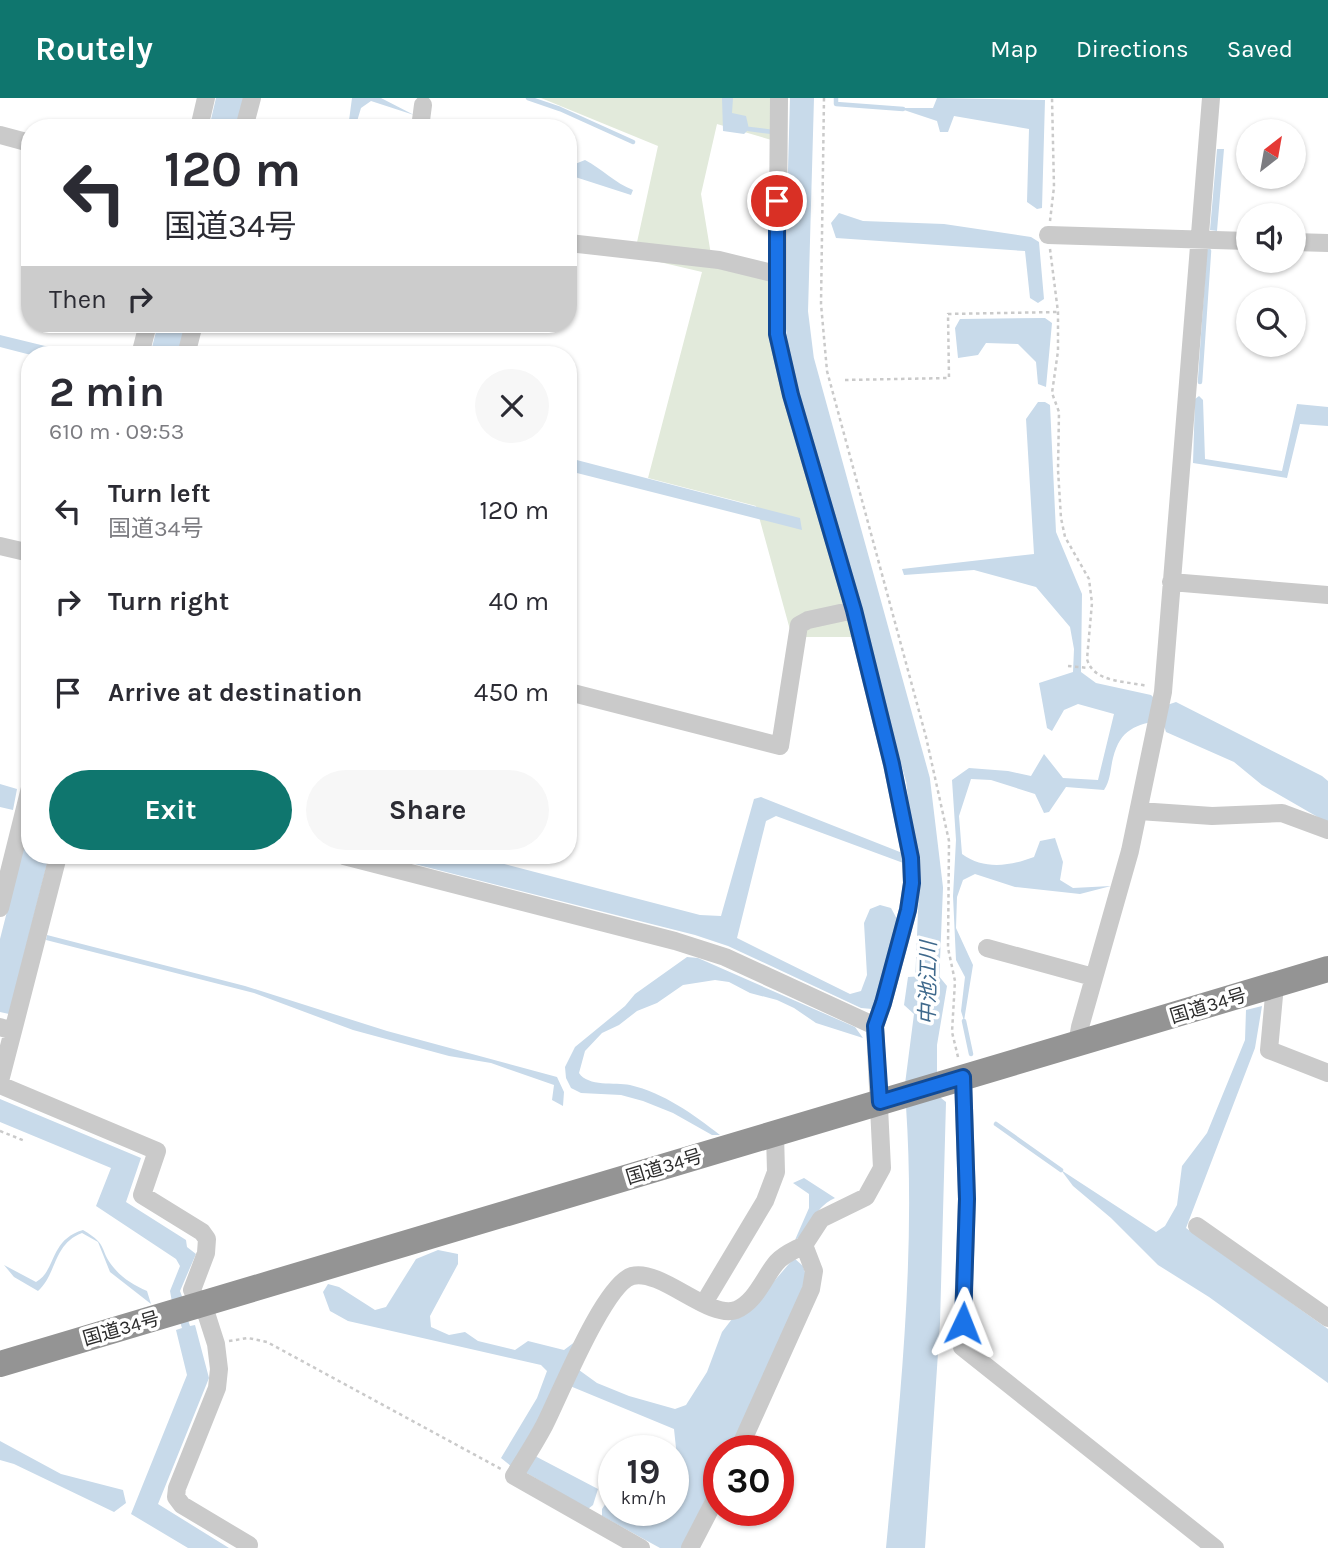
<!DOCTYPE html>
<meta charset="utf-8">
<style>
body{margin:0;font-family:Karla,"Noto Sans JP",sans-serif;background:#f7f7f7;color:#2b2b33;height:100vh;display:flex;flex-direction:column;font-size:26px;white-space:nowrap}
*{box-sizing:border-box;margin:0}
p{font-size:23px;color:#7c7c81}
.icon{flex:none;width:38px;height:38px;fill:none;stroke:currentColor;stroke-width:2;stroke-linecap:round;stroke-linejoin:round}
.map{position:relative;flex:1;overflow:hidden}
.side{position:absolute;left:21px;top:248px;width:556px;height:518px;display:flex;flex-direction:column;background:#fff;border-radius:28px;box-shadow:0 2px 5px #0004}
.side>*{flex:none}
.top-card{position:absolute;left:21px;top:21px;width:556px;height:214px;border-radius:28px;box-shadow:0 2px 5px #0004;background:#fff;color:#2b2b33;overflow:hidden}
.needle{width:46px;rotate:31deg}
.tools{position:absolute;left:1236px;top:21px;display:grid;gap:14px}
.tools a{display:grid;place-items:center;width:70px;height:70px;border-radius:50%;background:#fff;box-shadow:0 2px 5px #0004;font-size:35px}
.speed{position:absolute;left:598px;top:1337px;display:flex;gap:14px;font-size:35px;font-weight:700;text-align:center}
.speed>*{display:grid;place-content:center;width:91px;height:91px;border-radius:50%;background:#fff;box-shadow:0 2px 5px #0004;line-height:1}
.speed small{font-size:18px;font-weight:400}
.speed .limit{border:10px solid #d22;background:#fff;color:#111}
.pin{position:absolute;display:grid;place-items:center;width:60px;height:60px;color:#fff;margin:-30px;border:4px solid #fff;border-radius:50%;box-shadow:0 2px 7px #0007}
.me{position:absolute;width:77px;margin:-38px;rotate:2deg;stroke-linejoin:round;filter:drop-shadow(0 0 5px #0008)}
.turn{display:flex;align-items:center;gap:24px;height:147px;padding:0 28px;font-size:32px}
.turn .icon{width:91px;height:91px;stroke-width:2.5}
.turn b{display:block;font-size:49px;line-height:60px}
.then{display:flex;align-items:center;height:66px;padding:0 28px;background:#0003;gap:14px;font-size:26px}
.round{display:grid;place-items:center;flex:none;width:74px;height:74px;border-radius:37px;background:#f7f7f7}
.summary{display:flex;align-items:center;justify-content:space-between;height:119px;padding:0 28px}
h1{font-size:42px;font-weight:700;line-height:52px}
.button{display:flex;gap:14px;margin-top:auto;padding:14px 28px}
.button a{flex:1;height:80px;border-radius:42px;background:#0f766e;color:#fff;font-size:28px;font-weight:700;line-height:80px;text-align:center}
.button a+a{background:#f7f7f7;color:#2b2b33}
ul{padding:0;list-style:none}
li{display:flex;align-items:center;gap:21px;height:91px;padding:0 28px}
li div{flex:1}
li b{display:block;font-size:26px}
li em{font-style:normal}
header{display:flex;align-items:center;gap:42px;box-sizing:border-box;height:98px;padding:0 35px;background:#0f766e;color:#fff}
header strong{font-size:33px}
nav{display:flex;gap:38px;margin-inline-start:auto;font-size:24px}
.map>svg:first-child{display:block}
</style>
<header>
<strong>Routely</strong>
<nav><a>Map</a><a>Directions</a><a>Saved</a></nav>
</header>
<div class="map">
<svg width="1328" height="1450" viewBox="0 0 1328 1450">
<rect width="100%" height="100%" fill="#fff"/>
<path fill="#e2eadb" d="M541 0H784L785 46 717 26 701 96 713 169 782 186V239L863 539H792L756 408 648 380 702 174 634 158 658 48Z"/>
<path fill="#c8daea" d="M216 0H245L237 30H209Z
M352 0H381L414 17 371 3 361 10 355 30H348Z
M722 0H733L732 15 746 18 749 31 744 36 723 33Z
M937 0 1045 2 1042 110 1037 111 1027 104 1029 31 954 18 948 34H940L937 23 898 10H933Z
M1217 51H1224L1217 133 1210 132Z
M585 62C602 71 615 85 633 92L631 97 569 77V65L575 66Z
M839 115 863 123 944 126 1031 139 1039 144 1044 201 1038 205 1030 200 1025 153 836 140 831 125Z
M1045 220 1052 225 1046 289 1038 286 1036 264 1018 246 986 245 978 257 958 260 955 230 960 221Z
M158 226H186L178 257H150Z
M0 237 82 257H31L0 249Z
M1199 298 1203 302 1205 361 1282 373 1297 306 1328 309V328L1300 326 1287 380 1193 365 1195 301Z
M1038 304H1045L1050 307 1056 434 1082 496 1081 574 1096 585 1151 597 1159 605 1167 607 1176 604 1322 678 1328 683V725L1262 687 1234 664 1166 634 1162 621C1135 628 1121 630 1113 660 1110 672 1111 681 1104 692L1066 689 1049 714 1044 715 1035 696 991 682 971 681 959 718 962 756C984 772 1010 768 1034 759L1040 743 1055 740 1063 764 1060 782 1073 790 1111 788 1080 796 1015 789 975 776 963 782 957 799 956 830 973 867 964 923 961 913 965 879 956 862 953 798 956 742 952 682 969 670 1008 673 1031 678 1044 656 1063 680 1098 682 1114 616 1078 606 1064 612 1052 633 1047 630 1039 585 1073 574 1074 551 1070 529 1036 489 974 472 904 477 902 471 1034 456 1026 321Z
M569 360 800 420 802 432 569 373Z
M0 686 17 691 13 712 0 709Z
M761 699 905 756 906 766 776 718 766 723 737 840 850 896 861 893 867 877 864 825 870 811 880 807 891 810 897 821 876 901 872 911 861 910 728 848 695 837 383 758H474L700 817 721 818 754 701Z
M30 723V758H49L9 916 0 914V841Z
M47 837 245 888 387 933 557 979 564 994 563 1008 552 1002 554 987 491 965 449 958 353 932 254 895 46 842Z
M687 859 698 860 855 929 863 940 816 925 794 910 777 902 750 895 729 884 715 882 683 887 657 905 637 913 619 927 602 935 585 953 579 975C588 989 615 984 630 987 664 995 693 1016 720 1037H712L673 1015 643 1003 621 997 581 995 571 990 566 980 565 969 575 949 625 908 635 896Z
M938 877 947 888 937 947V977L905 986 914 916 904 907 908 879Z
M1262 908 1255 950 1186 1130 1328 1231V1285L1209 1199 1158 1167 1111 1120 1073 1088 1061 1072 1156 1134 1165 1128 1177 1107 1182 1068 1207 1035 1245 942 1246 912Z
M936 996 946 1004 940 1225 925 1450H886C900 1301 916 1157 906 1008Z
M0 1001 141 1060 126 1104 186 1142 187 1149 196 1156 180 1193 183 1201 172 1204 170 1193 180 1168 176 1161 96 1108 111 1070 0 1024Z
M804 1080 835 1100C809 1112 817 1131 795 1142L809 1110V1096L793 1085Z
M83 1132C110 1148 98 1151 114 1170 123 1181 134 1187 147 1193L151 1206 110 1174 98 1144 82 1135C53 1146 57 1176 38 1193L14 1179 4 1167 36 1184C57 1172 49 1142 83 1132Z
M438 1152 458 1156V1166L430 1218 431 1229 449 1237 465 1234 478 1243 515 1252 528 1243 564 1252 576 1243 549 1304 512 1369 501 1360 537 1300 547 1273 541 1267 348 1223 330 1213 323 1194 328 1186 339 1189 375 1212 386 1209 416 1161Z
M794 1160 803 1168 807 1181 729 1353H719V1373L682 1450H660L602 1418V1411L612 1396 614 1397V1412H674V1354L676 1350 674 1331 570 1288 579 1272 597 1285 629 1298 675 1311 686 1307 707 1274 722 1234 732 1221 752 1209Z
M188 1222 190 1228 195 1227 209 1280 158 1406 229 1450H188L131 1416 187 1277 176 1232 182 1230 180 1224Z
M0 1343 61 1376 123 1392 126 1405 114 1414 14 1366 0 1362Z
M535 1358 598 1391 593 1407 588 1411 525 1374Z"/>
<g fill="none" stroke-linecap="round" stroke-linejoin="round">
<path stroke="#c8daea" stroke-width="4.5" d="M528 0 560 11 633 44
M836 0V6L903 11
M749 31 773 34
M1200 284 1209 153
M964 923 971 956
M996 1026 1061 1072"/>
<path stroke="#c8daea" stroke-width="24" d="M802 0 796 214 802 262 918 682 931 790 926 910"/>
<path stroke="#cacaca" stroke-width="2.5" stroke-dasharray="3.5 3.5" stroke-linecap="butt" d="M824 0 821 206 827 273 926 639 949 743 948 850 955 883 952 934 958 959
M1050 123 1054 89 1052 0
M1050 151 1058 214V253L1052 295 1059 314 1058 372 1061 420 1065 439 1089 481 1092 505 1087 561C1093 585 1127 583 1147 588
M845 282 949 280 948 216 1058 214
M1068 568 1089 570
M0 1033 25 1043
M229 1243 248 1240 267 1244 501 1371"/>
<path stroke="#cacaca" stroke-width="18" d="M779 0 777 236 791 297 854 512 892 666 911 760 912 785 908 812 883 905 875 928 882 1070 866 1099 821 1121 804 1147
M199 30 206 0
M244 30 252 0
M420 30 423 7
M0 37 30 45
M1048 137 1248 143
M1293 144 1328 145
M569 145 719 162 776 176
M140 257 148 226
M186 257 194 226
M0 448 30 455
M1171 484 1328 497
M569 594 780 648 799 527 808 522 854 512
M1139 713 1212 718 1282 715 1328 732
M344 758 675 843 725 859 875 928
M0 810 30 690
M987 850 1093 879
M1275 887 1269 952 1328 975
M0 929 13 933 0 983
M13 933 58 758
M1077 946 1080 929 1130 753 1163 594 1211 0
M963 979 967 1101 962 1249 1215 1450
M0 987 157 1053 142 1097 202 1134 207 1141 206 1155 192 1192 207 1218 216 1246 219 1271 217 1290 177 1390 176 1399 182 1407 249 1447 247 1450
M1197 1128 1328 1220
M704 1205 765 1103 776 1074 775 1035
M641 1450 514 1378C524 1362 535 1345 544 1328 559 1299 604 1186 632 1178 661 1170 709 1222 736 1212 756 1204 764 1179 777 1164 784 1156 795 1152 804 1147L814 1173 811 1191 738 1353
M690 1450 719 1394"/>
<path stroke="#949494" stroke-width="26" d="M0 1266 1328 871"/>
</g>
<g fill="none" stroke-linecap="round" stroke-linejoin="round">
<g stroke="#114b97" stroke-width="18">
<path id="route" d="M777 103V236L791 297 854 512 892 666 911 760 912 785 908 812 883 905 875 928 880 1004 963 979 967 1101 963 1225"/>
</g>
<use href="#route" stroke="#1a73e8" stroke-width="12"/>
</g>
<g text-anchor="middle" stroke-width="7" stroke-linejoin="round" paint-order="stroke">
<g font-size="19" fill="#2d2d2d" stroke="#fff">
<text transform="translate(1208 907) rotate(-17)" y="7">国道34号</text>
<text transform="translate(664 1068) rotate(-17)" y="7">国道34号</text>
<text transform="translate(121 1230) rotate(-16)" y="7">国道34号</text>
</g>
<g font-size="21" font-style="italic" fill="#3f698c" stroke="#fff">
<text transform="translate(928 885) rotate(-89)" y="7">中池江川</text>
</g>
</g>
</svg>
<div class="tools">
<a><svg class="needle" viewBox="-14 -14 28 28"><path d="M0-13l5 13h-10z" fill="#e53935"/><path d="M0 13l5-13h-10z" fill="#7c7c81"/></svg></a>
<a><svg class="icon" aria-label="sound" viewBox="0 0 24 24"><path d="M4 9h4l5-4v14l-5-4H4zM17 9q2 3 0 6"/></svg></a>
<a><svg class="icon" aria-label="search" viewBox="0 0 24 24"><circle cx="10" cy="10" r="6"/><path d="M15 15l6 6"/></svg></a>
</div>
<div class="speed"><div>19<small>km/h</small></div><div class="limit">30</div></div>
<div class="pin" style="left:777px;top:103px;background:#d93025"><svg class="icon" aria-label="arrive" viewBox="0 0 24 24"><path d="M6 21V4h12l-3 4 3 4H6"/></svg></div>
<svg class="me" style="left:963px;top:1225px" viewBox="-20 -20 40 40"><path d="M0-17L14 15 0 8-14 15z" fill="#1a73e8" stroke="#fff" stroke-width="4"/></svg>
<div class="top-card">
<div class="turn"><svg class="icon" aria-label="left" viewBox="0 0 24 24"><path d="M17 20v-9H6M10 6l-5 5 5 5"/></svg><div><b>120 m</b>国道34号</div></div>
<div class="then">Then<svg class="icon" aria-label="right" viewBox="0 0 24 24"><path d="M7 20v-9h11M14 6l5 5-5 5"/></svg></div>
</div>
<section class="side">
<div class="summary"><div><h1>2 min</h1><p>610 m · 09:53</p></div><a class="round"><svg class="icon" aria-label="close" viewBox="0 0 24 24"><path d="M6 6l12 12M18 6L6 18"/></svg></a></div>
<ul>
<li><svg class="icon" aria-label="left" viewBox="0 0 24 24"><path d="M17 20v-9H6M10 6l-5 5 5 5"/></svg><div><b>Turn left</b><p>国道34号</p></div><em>120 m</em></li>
<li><svg class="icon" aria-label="right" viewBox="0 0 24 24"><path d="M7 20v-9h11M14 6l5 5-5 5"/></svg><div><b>Turn right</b></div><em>40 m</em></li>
<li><svg class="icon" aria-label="arrive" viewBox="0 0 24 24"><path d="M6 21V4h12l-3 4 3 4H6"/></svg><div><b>Arrive at destination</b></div><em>450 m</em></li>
</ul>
<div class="button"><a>Exit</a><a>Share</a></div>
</section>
</div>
